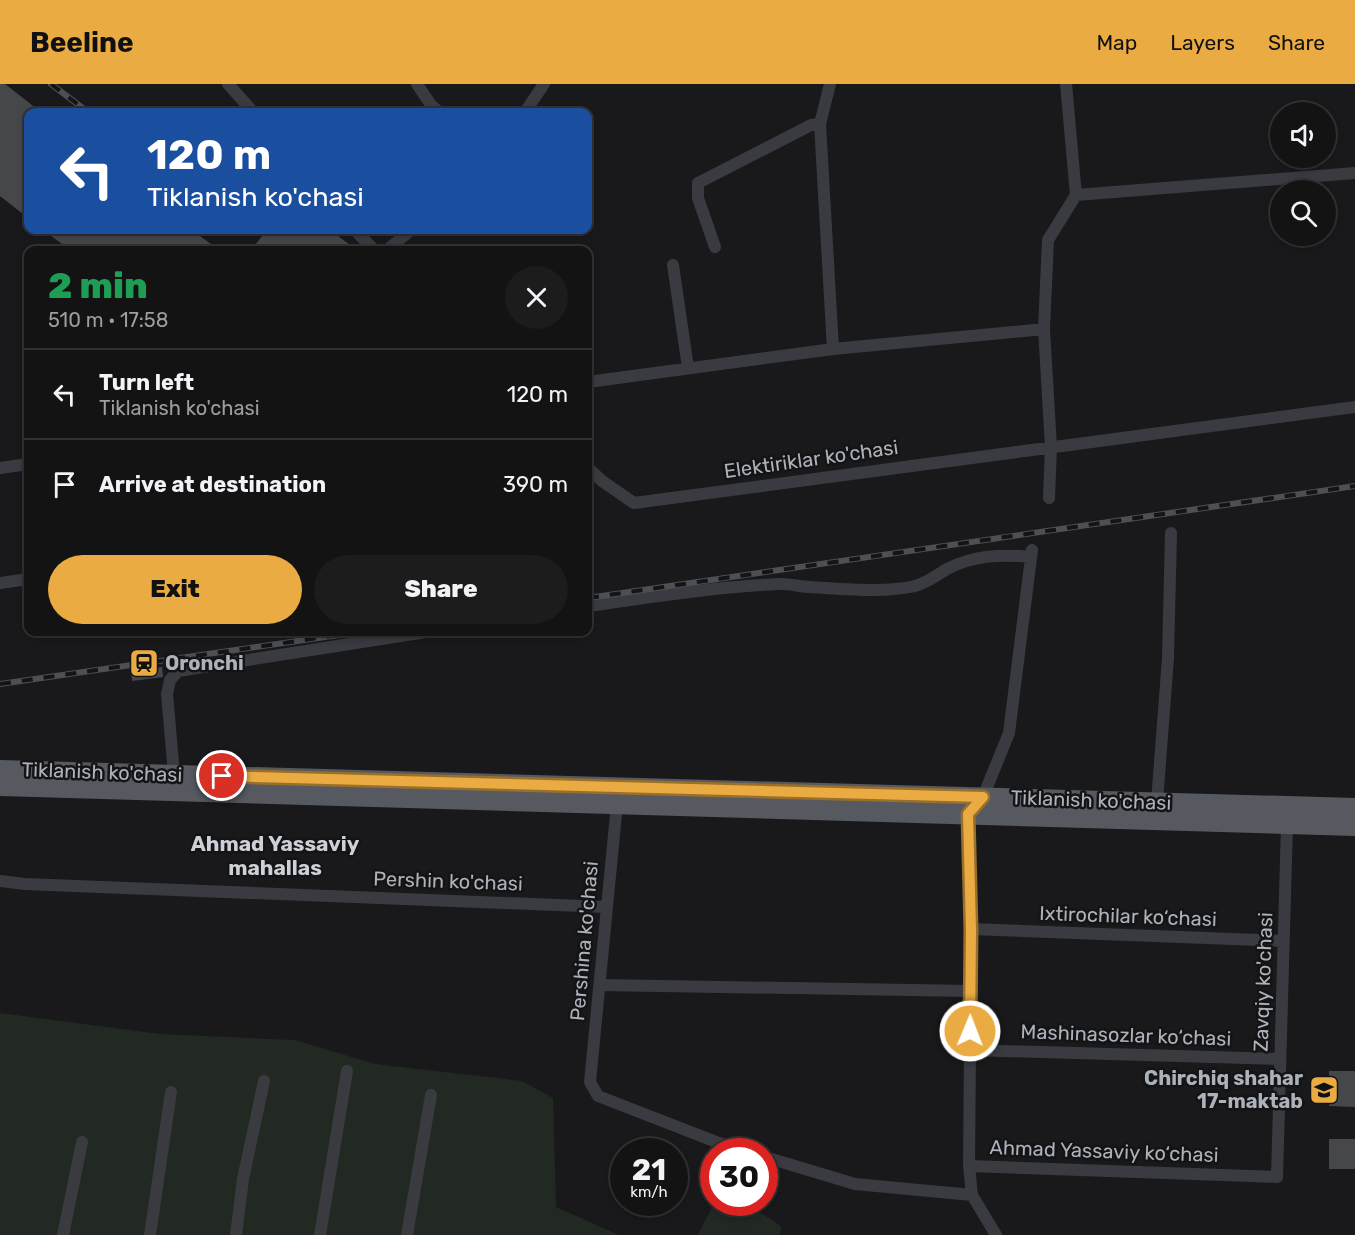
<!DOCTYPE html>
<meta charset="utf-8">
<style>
body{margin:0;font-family:Rubik,sans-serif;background:#1c1c1d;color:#f1f3f6;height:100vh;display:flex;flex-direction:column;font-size:22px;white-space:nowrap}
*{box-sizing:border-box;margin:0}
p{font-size:20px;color:#9d9ea0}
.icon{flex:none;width:33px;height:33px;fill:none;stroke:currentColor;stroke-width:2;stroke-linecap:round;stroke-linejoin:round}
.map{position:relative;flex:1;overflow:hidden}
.details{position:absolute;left:24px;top:162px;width:568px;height:390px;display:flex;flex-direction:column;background:#131314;border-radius:12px;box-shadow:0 3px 9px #0003,0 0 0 2px #323234}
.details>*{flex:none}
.banner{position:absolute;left:24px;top:24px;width:568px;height:126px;border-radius:12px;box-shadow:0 3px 9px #0003,0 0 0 2px #323234;background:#1a4fa0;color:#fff;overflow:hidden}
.controls{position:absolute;left:1270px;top:18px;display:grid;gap:12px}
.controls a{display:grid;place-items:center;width:66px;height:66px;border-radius:50%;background:#131314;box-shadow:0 3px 9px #0003,0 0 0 2px #323234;font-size:30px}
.speed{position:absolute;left:610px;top:1054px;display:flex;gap:12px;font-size:30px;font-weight:700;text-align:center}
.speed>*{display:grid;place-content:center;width:78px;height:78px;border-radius:50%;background:#131314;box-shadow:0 3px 9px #0003,0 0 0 2px #323234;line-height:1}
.speed small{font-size:15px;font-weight:400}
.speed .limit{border:9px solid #d22;background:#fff;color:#111}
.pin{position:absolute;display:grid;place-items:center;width:51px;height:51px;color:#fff;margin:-26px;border:3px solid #fff;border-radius:50%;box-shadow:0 2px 6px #0007}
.me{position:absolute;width:66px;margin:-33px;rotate:1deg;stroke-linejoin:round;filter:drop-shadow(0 0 4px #0008)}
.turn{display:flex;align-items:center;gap:21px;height:126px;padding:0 24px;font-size:27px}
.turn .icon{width:78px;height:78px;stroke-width:2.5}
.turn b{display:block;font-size:42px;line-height:51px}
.round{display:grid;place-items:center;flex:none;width:63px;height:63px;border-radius:32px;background:#1c1c1d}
.headline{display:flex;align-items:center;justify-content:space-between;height:102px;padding:0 24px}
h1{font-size:36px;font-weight:800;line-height:45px;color:#1e9e55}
.primary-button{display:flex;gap:12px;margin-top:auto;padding:12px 24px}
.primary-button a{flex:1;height:69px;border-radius:36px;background:#eaab42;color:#111;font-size:24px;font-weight:800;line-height:69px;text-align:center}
.primary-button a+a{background:#1c1c1d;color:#f1f3f6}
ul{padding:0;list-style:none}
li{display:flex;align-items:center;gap:18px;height:90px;padding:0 24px;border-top:2px solid #323234}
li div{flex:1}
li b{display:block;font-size:22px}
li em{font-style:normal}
header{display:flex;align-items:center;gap:36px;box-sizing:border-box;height:84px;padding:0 30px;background:#eaab42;color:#111}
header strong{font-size:28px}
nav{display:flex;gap:33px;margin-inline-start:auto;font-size:21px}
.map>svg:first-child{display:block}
</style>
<header>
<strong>Beeline</strong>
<nav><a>Map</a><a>Layers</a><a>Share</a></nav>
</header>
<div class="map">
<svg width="1355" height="1151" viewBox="0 0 1355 1151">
<rect width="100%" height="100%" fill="#19191b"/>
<path fill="#212922" d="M0 929 160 950 295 956 375 980 522 997 553 1014 556 1123 619 1151H0Z
M714 1119H745L781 1142 780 1151H698Z"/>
<path fill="#46474b" d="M0 0H5L41 28H28V134L0 112Z
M43 146H192L219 166H70Z
M267 146H330L357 166H251Z
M162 583 163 593 132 597 131 587Z
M1329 987H1355V1023L1329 1022Z
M1329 1055H1355V1085H1329Z"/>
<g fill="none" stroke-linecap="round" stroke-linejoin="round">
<path stroke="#3a3b40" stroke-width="12" d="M228 0 253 28
M417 0 431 21 439 28
M830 0 820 40 833 265
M1066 0 1076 111
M525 28 544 0
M1076 111 1355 89
M355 146 374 166
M715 163 698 114V99L811 41 820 40
M387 166 411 146
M673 181 688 284
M588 298 833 265 1044 245
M0 384 28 380
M588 384 602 397 634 419 1355 323
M1049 414 1051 363 1044 245 1048 156 1076 111
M0 499 28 495
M588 522C651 513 715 503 778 500 789 499 800 503 810 503 840 505 887 509 915 502 927 499 937 491 947 485 974 471 1002 470 1031 473
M174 690 167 610 170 596 178 587 426 548
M983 713 1009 649 1032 466
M1157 718 1168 574 1171 449
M617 720 590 998 598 1012 719 1059 750 1068
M968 730 971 845 969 1082 972 1111 996 1151
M0 797 25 800 607 823
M971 845 1284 857
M600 901 971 907
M970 966 1280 975
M765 1073 855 1100 972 1111
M969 1082 1277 1093 1287 740
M63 1151 82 1058
M150 1151 171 1008
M236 1151 243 1095 264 997
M320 1151 347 987
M407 1151 431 1011"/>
<path stroke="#56595f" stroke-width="20" d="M0 686 1355 724
M0 702 1355 742"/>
<g stroke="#4d4f55" stroke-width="6">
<path id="rail" d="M51 0 88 28
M588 514 1355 402
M0 600 360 548"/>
</g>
<use href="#rail" stroke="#141416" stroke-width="4" stroke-dasharray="11" stroke-linecap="butt"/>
</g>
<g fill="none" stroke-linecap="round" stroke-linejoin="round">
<g stroke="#986f2b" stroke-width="15">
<path id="route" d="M222 692 983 713 968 730 971 846 970 947"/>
</g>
<use href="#route" stroke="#eaab42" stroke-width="10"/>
</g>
<defs>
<g id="station-square" transform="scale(1.5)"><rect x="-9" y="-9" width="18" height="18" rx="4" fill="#eaab42" stroke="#141416"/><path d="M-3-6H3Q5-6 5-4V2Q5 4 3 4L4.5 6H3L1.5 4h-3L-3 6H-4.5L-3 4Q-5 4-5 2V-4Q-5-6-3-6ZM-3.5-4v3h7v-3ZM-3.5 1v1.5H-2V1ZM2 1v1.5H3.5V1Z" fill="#111"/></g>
<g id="school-square" transform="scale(1.5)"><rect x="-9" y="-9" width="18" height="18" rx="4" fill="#eaab42" stroke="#141416"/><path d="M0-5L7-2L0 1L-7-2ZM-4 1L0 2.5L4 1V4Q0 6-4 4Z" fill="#111"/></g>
</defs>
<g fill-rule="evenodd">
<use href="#station-square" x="144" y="579"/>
<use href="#school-square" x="1324" y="1006"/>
</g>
<g text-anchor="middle" stroke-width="5" stroke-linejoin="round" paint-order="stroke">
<g font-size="20" fill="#acb1ba" stroke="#141416">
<text transform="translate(811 375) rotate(-8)" y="7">Elektiriklar ko'chasi</text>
<text transform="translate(102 688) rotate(2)" y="7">Tiklanish ko'chasi</text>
<text transform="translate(1091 716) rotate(2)" y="7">Tiklanish ko'chasi</text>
<text transform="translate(448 797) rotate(2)" y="7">Pershin ko'chasi</text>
<text transform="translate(1128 832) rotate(2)" y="7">Ixtirochilar ko‘chasi</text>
<text transform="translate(584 857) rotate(-85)" y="7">Pershina ko'chasi</text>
<text transform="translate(1263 898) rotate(-88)" y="7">Zavqiy ko'chasi</text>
<text transform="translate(1126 951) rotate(2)" y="7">Mashinasozlar ko‘chasi</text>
<text transform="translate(1104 1067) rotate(2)" y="7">Ahmad Yassaviy ko‘chasi</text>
</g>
<g font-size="20" font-weight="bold" fill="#acb1ba" stroke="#141416" text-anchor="start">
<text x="165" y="586">Oronchi</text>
<text x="1303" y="1001" text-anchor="end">Chirchiq shahar<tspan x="1303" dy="23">17-maktab</tspan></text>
</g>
<g font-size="21" font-weight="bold" fill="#cdd0d6" stroke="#141416">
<text x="275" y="767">Ahmad Yassaviy<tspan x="275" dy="24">mahallas</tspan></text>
</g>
</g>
</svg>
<div class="controls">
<a><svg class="icon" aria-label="sound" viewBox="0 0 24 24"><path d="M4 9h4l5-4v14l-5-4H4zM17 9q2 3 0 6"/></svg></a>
<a><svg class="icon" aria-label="search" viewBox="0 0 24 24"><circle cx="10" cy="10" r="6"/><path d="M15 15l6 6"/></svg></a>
</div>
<div class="speed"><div>21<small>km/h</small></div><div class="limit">30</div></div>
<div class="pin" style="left:222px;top:692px;background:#d93025"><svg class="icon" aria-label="arrive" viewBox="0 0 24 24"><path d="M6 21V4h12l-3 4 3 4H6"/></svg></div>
<svg class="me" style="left:970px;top:947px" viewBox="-20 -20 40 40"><circle r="17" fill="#eaab42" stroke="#fff" stroke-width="3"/><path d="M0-11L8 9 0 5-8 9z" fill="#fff"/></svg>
<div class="banner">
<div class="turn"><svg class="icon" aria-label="left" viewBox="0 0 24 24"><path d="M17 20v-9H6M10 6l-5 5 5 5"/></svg><div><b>120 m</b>Tiklanish ko'chasi</div></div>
</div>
<section class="details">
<div class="headline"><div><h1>2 min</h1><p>510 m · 17:58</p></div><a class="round"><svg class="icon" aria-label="close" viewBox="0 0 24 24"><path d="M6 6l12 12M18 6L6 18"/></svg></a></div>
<ul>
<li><svg class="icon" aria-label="left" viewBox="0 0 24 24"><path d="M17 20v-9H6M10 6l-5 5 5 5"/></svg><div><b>Turn left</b><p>Tiklanish ko'chasi</p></div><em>120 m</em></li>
<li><svg class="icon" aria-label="arrive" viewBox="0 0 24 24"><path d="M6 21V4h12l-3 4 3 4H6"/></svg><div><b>Arrive at destination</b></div><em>390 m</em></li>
</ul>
<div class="primary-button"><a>Exit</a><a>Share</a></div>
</section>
</div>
